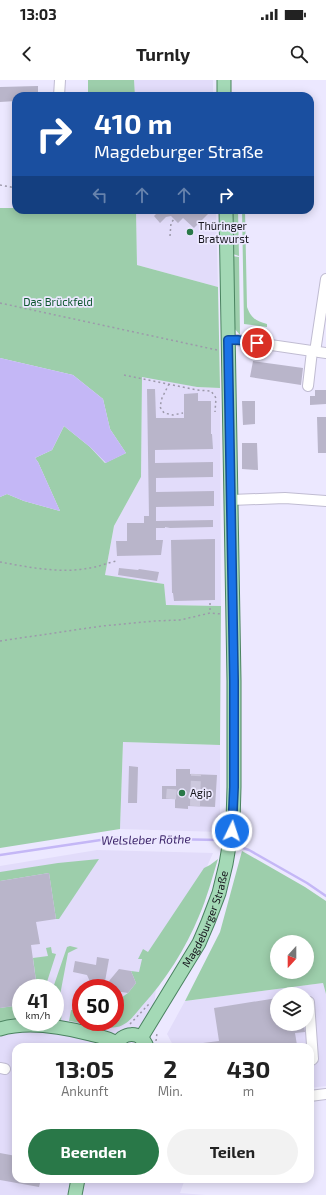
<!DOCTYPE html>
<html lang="de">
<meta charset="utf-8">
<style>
body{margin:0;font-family:"Exo 2",sans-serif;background:#f2f2f2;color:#222;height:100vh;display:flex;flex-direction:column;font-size:15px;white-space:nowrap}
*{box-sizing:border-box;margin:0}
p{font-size:13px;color:#767676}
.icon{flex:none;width:22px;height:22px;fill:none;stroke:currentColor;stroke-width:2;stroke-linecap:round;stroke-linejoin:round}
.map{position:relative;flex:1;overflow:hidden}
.panel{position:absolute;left:12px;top:963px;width:302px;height:140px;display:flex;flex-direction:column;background:#fff;border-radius:12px;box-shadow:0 2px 10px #0003}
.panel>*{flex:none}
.banner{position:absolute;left:12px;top:12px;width:302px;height:122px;border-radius:12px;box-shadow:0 2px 10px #0003;background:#1a4fa0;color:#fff;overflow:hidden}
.needle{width:26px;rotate:201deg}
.fabs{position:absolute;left:270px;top:855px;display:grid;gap:8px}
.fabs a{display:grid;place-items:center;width:44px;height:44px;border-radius:50%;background:#fff;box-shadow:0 2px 10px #0003;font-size:20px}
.speed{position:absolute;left:12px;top:899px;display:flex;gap:8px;font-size:20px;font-weight:700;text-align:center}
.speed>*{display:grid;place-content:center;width:52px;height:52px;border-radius:50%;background:#fff;box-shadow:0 2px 10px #0003;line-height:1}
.speed small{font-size:10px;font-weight:400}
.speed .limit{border:6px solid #d22;background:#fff;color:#111}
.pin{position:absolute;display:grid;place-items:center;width:34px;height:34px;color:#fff;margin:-17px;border:2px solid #fff;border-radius:50%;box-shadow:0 1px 4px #0007}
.me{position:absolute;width:44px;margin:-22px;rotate:4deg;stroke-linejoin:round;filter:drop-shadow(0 0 3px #0008)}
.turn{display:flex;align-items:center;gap:14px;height:84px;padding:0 16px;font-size:18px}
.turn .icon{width:52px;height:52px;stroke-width:2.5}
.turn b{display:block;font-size:28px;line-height:34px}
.lanes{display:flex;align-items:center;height:38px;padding:0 16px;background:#0003;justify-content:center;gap:20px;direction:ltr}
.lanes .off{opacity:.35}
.eta{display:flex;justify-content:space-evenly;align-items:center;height:68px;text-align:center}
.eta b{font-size:24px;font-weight:700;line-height:28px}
.action{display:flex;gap:8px;margin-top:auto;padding:8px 16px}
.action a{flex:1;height:46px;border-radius:24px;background:#297848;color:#fff;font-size:16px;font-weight:700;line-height:46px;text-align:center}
.action a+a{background:#f2f2f2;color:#222}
.status{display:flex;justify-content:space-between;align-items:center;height:28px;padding:0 20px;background:#fff;direction:ltr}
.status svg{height:11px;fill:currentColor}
header{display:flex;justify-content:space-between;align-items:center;height:52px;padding:0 16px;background:#fff;font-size:18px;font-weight:700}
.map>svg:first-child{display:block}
</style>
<div class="status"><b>13:03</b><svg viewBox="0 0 49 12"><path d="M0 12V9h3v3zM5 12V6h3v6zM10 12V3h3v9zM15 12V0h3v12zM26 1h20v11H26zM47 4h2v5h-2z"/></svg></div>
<header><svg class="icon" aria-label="back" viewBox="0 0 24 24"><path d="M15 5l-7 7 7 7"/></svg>Turnly<svg class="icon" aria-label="search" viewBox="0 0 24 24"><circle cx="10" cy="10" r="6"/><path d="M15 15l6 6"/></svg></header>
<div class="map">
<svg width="326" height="1115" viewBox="0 0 326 1115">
<rect width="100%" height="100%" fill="#ece8ff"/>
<path fill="#e2dcfa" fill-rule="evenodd" d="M134 0H213V16H135Z
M136 130H216L218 207 137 185Z
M142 296 197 307 220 308 221 526 166 525 105 495 114 446 141 397Z
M123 662 220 665V752L120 749Z
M97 770 213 773 157 900 150 961 152 967H16V1099H185L180 1113 205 1115H0V786ZM21 908H55V942H21ZM81 908H115V942H81Z
M323 903 326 914V1006L310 1008V967H174L167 954 185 921ZM277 914H307V944H277Z"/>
<path fill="#9dceab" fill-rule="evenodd" d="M88 0H134L135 16H88Z
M0 128H16V130H136L137 185 218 207 220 308 197 307 142 297 141 397 114 446 105 495 164 504 166 525 221 526 220 665 123 662 120 749 0 768V417L7 414 24 421 60 431 38 382 35 378 52 370 64 346 90 367 105 383 126 373 110 349 103 319 73 295 0 278Z
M230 130H238L239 176 233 174Z
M242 130H245L247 227C251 238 256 241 267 244V247L244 244Z
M232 176 239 177 240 255 234 248Z
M242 771 305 807 326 821V914L323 903 185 921 220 852ZM277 862H307V892H277Z
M99 779 59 839H56L49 793 0 801V792L58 783Z
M218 779C212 798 207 818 199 836 186 868 165 901 142 926 135 934 128 945 117 947 103 950 83 943 69 941L71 930H75L76 937 81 938V942L106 943V942H115V934L122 924 118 920 128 913 136 903 131 891 139 892 142 879H138L143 869 148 872 204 788 210 785Z
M70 866 78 868 68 873 57 931 62 933 61 940H55V908H53L67 867Z
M51 867 52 873 56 874 45 908H37L33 878 48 876 46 868Z
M21 925V939L0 942V928Z"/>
<path fill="#c4b7f6" d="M0 278 73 295 103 319 110 349 126 373 106 383 90 367 64 346 52 370 35 378 38 382 60 431 24 421 7 414 0 417Z"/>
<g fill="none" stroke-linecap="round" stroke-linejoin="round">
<path stroke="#c4b7f6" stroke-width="2.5" d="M234 765 249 770 307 803 326 816
M0 775 114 758 219 760 225 762"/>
</g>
<path fill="#b9b5ca" d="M38 6V16H16V21L0 22V7Z
M152 130H212L194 148 183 138 178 143 171 136 166 137 160 143 154 136 156 134Z
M253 281 303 288 301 305 250 297Z
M147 309H155L156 338H184V314L198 313V321H211V354H212L213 369 155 370V383L213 382V397L156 398V412L214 411V426L156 427V441L213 440V447L170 448 165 447V448H156V460H163L161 475 117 476 116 461H127V443H144V436H149Z
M315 310H326V324L310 325V316H315Z
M242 321H255V344L243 345Z
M317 337H326V373H318Z
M242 363H257L258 390 242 389Z
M215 459V520L174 521 173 513H172L171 460Z
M119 488 138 490 139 489 159 492 157 501 118 495Z
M129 686 138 687 137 723H128Z
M176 689H190V694L217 695 215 727 188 726V729L175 728V719H162V706H176Z
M49 793 56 839 36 842 40 864 31 865 37 908H21V925L0 928V801Z
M97 877 109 879 104 907 119 889 131 891 136 903 128 913 115 911V908H101L92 906 87 895 73 892 75 881 96 885Z
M277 918V944H304L305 952 295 953 297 965 287 967H203V963L219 961 214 928Z
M0 1073 16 1076V1099H41L39 1107 0 1100Z"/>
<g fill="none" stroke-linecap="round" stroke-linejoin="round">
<path stroke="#ccc8dd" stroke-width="10" stroke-dasharray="10 5" stroke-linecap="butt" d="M171 719 172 706
M195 726 196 694"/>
<g stroke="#c0bcd2" stroke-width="12">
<path id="minor" d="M59 16 60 0
M228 260H237L326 273
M315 272 326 199
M308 306 312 271
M231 420 285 418 326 421
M309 922 313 979 310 981
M0 988 5 989
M310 1016 326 1014"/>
</g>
<g stroke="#4a8360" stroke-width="15">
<g id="major">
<path d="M224 0V16"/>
<path d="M0 949C27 941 63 947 90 954 99 956 109 958 116 963"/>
<path id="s1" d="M141 958 199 863 208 842 219 813 226 784 233 742 234 707V601L226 130"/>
<path d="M115 967C122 951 141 950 147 967"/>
<path d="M75 1115 78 1099"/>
</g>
</g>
<path stroke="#9c99aa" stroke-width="1.5" stroke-dasharray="2 3" stroke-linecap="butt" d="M0 105 16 108
M170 156 171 143 174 139
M0 223 217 270
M124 295 197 310 211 311 216 318 215 332
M169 304 162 318 160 327 164 333 173 335 183 333
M0 482C28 487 61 494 89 488 98 487 107 483 116 481
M210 523V533
M0 561 102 546 155 541 180 540 210 533 222 534
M130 944 149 924
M156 961 157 953"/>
<use href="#minor" stroke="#fff" stroke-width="10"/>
<use href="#major" stroke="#a4d9b6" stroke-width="13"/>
</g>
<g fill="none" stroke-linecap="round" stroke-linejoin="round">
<g stroke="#114b97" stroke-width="10">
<path id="route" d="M232 751 234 707V601L228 260H238L257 263"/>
</g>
<use href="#route" stroke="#1a73e8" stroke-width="7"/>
</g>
<g fill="#297848" stroke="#ece8ff" stroke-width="1.5">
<circle cx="190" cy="152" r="4"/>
<circle cx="182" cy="713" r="4"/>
</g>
<g text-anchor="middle" stroke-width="3.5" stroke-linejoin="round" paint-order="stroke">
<g font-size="11" fill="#15141b" stroke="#ece8ff" text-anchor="start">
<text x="198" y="150">Thüringer<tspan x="198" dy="13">Bratwurst</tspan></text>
<text x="190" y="717">Agip</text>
</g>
<g font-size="11" fill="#0d562e" stroke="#ece8ff">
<text x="58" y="226">Das Brückfeld</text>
</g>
<g font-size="11" fill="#15141b" stroke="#ece8ff">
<text dy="4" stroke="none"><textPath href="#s1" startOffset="136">Magdeburger Straße</textPath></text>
</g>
<g font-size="12" font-style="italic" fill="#361e65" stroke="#ece8ff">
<text transform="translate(146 760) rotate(-1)" y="4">Welsleber Röthe</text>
</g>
</g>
</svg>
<div class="fabs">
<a><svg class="needle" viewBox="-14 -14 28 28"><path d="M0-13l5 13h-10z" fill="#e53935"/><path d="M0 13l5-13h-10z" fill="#767676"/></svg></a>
<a><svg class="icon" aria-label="layers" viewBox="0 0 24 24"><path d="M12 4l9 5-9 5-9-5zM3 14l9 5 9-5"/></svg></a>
</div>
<div class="speed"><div>41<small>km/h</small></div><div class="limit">50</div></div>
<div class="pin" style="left:257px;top:263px;background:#d93025"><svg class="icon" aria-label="arrive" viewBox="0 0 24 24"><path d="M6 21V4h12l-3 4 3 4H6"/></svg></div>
<svg class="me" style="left:232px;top:751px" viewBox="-20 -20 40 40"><circle r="17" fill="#1a73e8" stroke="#fff" stroke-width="3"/><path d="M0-11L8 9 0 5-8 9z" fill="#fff"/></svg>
<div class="banner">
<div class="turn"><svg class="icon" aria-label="right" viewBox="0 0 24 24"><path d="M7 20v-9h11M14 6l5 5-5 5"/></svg><div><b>410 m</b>Magdeburger Straße</div></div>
<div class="lanes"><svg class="icon off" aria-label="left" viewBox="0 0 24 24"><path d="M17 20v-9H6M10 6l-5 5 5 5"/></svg><svg class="icon off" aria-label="ahead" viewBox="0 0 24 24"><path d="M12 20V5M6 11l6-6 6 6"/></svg><svg class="icon off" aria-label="ahead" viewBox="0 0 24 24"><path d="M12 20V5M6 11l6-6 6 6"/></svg><svg class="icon" aria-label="right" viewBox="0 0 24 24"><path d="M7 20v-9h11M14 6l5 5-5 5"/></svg></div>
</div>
<section class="panel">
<div class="eta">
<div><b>13:05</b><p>Ankunft</p></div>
<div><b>2</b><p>Min.</p></div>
<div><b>430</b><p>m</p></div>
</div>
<div class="action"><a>Beenden</a><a>Teilen</a></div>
</section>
</div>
